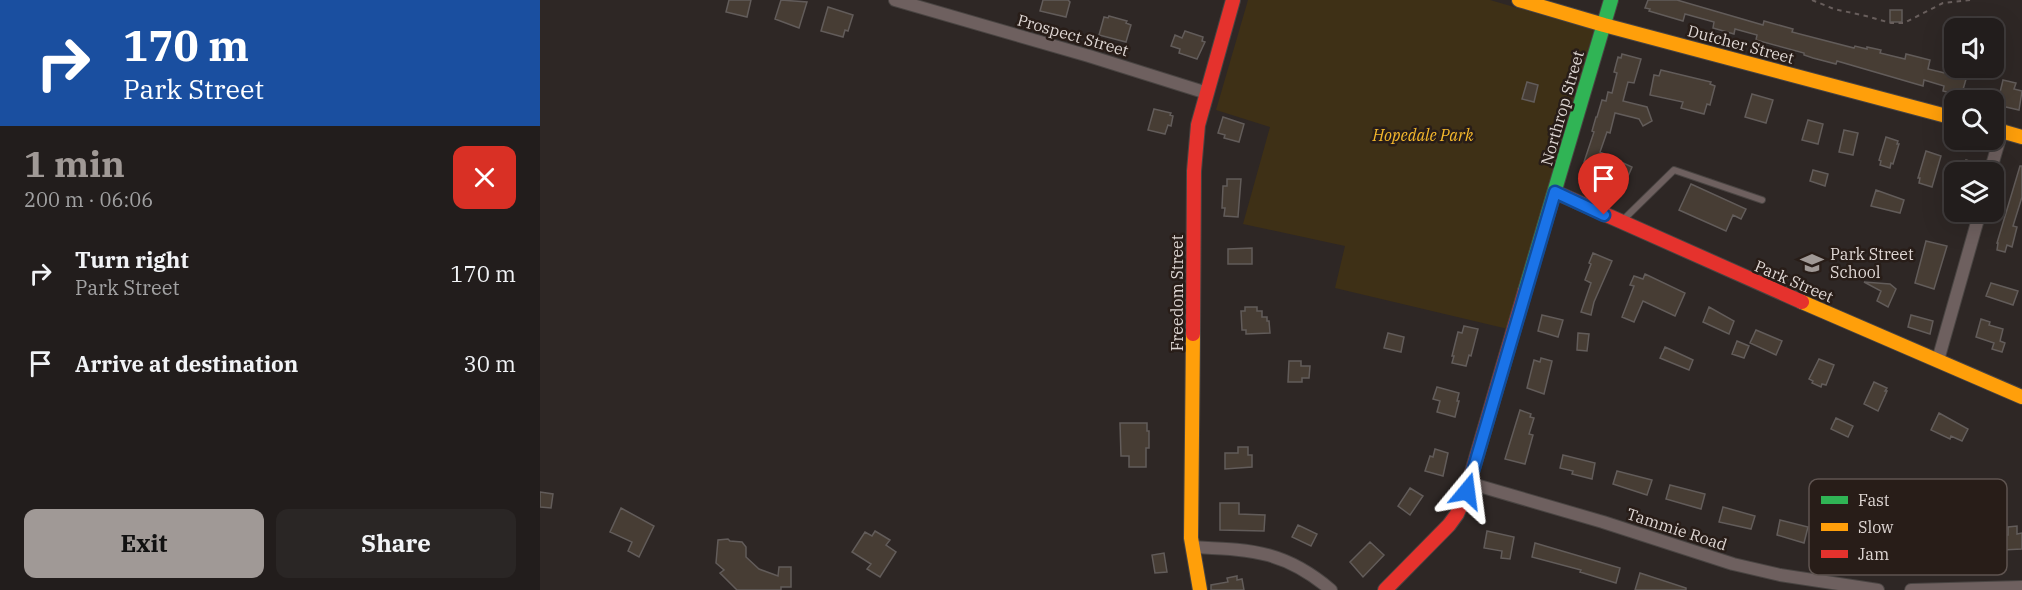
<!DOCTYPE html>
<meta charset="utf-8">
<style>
body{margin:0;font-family:"IBM Plex Serif",serif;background:#2a2625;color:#f1f3f6;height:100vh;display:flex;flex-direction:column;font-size:22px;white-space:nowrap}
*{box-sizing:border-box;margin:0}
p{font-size:20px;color:#a2a2a3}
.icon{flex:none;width:33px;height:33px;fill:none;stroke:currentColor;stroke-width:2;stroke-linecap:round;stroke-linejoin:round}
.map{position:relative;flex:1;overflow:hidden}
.side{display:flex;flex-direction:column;background:#221d1c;width:540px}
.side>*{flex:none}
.banner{background:#1a4fa0;color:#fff;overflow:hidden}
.controls{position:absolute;left:1404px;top:18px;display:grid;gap:12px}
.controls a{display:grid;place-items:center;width:60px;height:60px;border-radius:12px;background:#221d1c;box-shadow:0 6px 24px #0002,0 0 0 2px #3f3b3b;font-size:30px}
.pin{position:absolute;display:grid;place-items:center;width:51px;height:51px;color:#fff;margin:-62px -26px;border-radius:50% 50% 50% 0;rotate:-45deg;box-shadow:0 0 6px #0007}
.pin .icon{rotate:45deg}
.me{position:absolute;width:66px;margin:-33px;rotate:16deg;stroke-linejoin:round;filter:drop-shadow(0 0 4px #0008)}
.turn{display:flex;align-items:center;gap:21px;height:126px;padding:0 24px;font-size:27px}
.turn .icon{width:78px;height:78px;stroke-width:2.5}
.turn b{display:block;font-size:42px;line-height:51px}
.round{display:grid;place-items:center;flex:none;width:63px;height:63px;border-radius:12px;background:#2a2625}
.summary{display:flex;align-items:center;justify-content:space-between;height:102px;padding:0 24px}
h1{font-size:36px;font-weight:700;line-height:45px;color:#a09996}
.action{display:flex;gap:12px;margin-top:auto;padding:12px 24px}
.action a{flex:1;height:69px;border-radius:12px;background:#a09996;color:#111;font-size:24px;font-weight:700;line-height:69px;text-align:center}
.action a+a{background:#2a2625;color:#f1f3f6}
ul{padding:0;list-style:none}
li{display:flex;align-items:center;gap:18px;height:90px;padding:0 24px}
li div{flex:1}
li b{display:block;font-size:22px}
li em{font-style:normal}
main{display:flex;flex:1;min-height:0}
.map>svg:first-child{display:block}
</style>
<main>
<section class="side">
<div class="banner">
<div class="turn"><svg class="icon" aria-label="right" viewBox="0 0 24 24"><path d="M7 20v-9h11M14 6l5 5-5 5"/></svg><div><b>170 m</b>Park Street</div></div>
</div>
<div class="summary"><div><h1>1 min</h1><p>200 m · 06:06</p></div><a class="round" style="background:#d93025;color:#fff"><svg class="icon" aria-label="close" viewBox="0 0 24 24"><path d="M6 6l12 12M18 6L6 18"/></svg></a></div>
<ul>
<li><svg class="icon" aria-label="right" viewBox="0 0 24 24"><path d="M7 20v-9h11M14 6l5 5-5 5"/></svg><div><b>Turn right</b><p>Park Street</p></div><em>170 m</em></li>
<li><svg class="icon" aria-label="arrive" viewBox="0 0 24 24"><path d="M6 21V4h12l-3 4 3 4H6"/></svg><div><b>Arrive at destination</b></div><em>30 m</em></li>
</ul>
<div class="action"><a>Exit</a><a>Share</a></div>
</section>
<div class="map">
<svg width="1482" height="590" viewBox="0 0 1482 590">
<rect width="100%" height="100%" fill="#2e2725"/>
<path fill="#3e3016" d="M708 0H950L1054 30 968 329 795 288 805 246 703 224 730 127 676 110Z"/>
<path fill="#473d34" stroke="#625c5a" stroke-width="1.5" d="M189 0H211L207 17 186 12Z
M241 0 267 2 259 28 235 19Z
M503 0H528L530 2 526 17 500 11Z
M1108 0H1137L1223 25 1224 21 1253 29 1252 32 1314 48 1315 46 1327 49V47L1341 50 1340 53 1365 59 1366 54 1390 60 1388 69 1409 74 1411 65H1414V68L1429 69 1422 93 1419 92 1418 95 1403 91 1404 86 1384 80 1383 86 1297 61 1296 64 1273 58 1264 55V53L1216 40 1217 35 1195 29 1194 34 1173 28 1174 22 1145 14 1143 21 1109 11 1110 9 1105 8Z
M288 7 313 15 308 31 305 30 303 37 281 31Z
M1350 10H1362V22H1350Z
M569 16 587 21 586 23 591 25 586 42 559 35 564 17 568 18Z
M645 31 663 37 662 41 665 42 657 59 639 53 640 49 631 46 635 35 642 38Z
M1082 54 1101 59 1094 83 1088 82 1083 101 1107 107 1112 121 1103 126 1099 119 1075 113 1070 133 1067 132 1060 152 1092 167 1082 190 1079 188 1077 192 1055 183 1054 186 1042 182 1047 163 1044 162 1054 132 1052 131 1056 117H1057L1062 100 1066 101 1068 92 1072 93 1077 73 1074 72 1078 57 1081 58Z
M1121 70 1171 82 1170 84 1175 86 1170 105 1167 104 1164 114 1141 108 1143 102 1110 95 1114 75 1119 76Z
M1463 80 1476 83 1474 89 1482 91 1479 110 1457 105Z
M987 82 998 85 994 102 982 99Z
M1212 94 1233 100 1226 123 1205 117Z
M614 109 631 113 630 115 633 116 631 126 628 125 625 134 608 130Z
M683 117 704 124 699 142 684 138 685 135 678 133Z
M1268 120 1283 124 1278 144 1262 140Z
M1304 130 1318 133 1313 155 1299 152Z
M1346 137 1358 141 1357 144H1359L1353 164 1351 163 1350 168 1340 165 1341 161 1339 160Z
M1386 151 1401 156 1392 187 1379 183 1380 178H1378Z
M1426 160 1436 163 1434 172H1422Z
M1480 166H1482V197L1473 226 1477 227 1472 247 1467 245 1465 252 1457 250 1458 243H1457Z
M1273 170 1288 174 1285 186 1270 181Z
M687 179H701L698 217 684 216 685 208H682L683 186H687Z
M1151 184 1206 209 1201 219 1193 215 1186 231 1139 210Z
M1336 190 1364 200 1360 213 1331 206Z
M1386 241 1407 246 1394 289 1375 283Z
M712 248V264H688V249Z
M1053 253 1072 261 1054 302 1051 315 1041 312 1051 283 1045 280 1051 264 1049 263Z
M1105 274 1145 293 1135 316 1103 301 1094 322 1082 317 1094 286 1090 285 1094 276 1103 279Z
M1324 282 1350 284 1356 289 1348 307 1337 301 1341 291Z
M1451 283 1478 291 1473 305 1446 296Z
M705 307H717V311H722V317H727V321H729L730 333 706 334V330H702L701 311H705Z
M1169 307 1194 321 1189 334 1163 322Z
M1002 315 1023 320 1018 337 998 331Z
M1371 315 1393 321 1390 334 1368 327Z
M1441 319 1450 322 1449 325 1463 329 1460 341 1465 343 1462 352 1452 349 1454 343 1436 337Z
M924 326 938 329 931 356 929 355 926 366 912 363 914 356H912L918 332 922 333Z
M1216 330 1242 341 1236 355 1210 343Z
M848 333 864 337 861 352 844 348Z
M1038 333 1049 334 1047 351 1037 350Z
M1197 341 1209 346 1204 358 1192 354Z
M1125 347 1153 360 1149 370 1120 358Z
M1001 358 1012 361 1004 394 987 388 994 360 1000 362Z
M1279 359 1294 365 1286 385 1282 384 1281 387 1272 383 1273 381 1269 379Z
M749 361H761V366H770L769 378H762V382H748Z
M1334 382 1347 388 1345 391H1347L1338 411 1324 404Z
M897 387 919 393 917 401H919L915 417 897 412 900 401 893 399Z
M980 410 991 414 990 417 994 418 989 434 993 435 985 464 965 459Z
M1399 413 1428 429 1422 441 1411 436 1410 439 1391 430Z
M1296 418 1313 426 1308 437 1291 429Z
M580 423H607V431H609V448H606V467H589V456H581Z
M698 447H708V455H712V467L685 469V453H698Z
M895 449 908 453 903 476 885 471 890 456 893 457Z
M1023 455 1055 463 1052 479 1032 474 1033 471 1020 468Z
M1077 471 1112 480 1107 495 1073 484Z
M1130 485 1165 494 1161 509 1126 499Z
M870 488 883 496 870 515 858 506Z
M0 492 13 494 11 508 0 507Z
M680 503H699V514L725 515 724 531 680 530Z
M1183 507 1215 516 1211 529 1179 522Z
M81 508 114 526 99 557 88 551 92 542 70 532Z
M1240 520 1268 527 1264 543 1237 535Z
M758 525 777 534 771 546 752 537Z
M1477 526V534L1482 533V549L1462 550 1461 535H1468V527Z
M335 531 350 540 346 545 356 552 340 577 327 569 331 564 312 552 325 532 332 536Z
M947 531 974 537 970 559 961 558 962 551 944 548Z
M188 539 190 541 202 542 206 547V557L219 569 238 576 239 567H251V587H241V590H197L180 573 184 570 176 563 178 540Z
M830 542 844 555 823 577 810 562Z
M995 543 1080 568 1076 583 1040 572 1041 570 992 557Z
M624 553 627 572 615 573 612 555Z
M1100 573 1146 588V590H1095Z
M697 576V580L702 579 704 590H671V585L688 582 687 578Z"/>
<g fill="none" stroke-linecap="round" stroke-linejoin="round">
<g stroke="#494442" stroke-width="8">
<path id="lane" d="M1083 220 1134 170 1222 200"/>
</g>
<g stroke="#494442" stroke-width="14">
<path id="street" d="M355 0 549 56 667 93
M1450 172 1462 131
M1398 360 1440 212
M929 483 1063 522 1193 564 1240 575 1338 590
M653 547C711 550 744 550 791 590
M1371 590 1482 587"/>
</g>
<g stroke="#494442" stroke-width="16">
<path id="fast" d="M985 291 1071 0"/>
</g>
<g stroke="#494442" stroke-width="16">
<path id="slow" d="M979 0 1064 25 1414 118
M1454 129 1482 137
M1262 302 1482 397
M653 334 651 538 660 590"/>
</g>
<g stroke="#494442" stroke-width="16">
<path id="jam" d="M1015 192 1262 302
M653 334 654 171 658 125 693 0
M845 590 909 525 917 514 925 496 985 291"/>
</g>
<path stroke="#685e5c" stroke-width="2" stroke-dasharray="4.5 4.5" stroke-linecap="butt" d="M1272 0 1294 9 1326 16 1351 23H1364L1403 3 1431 0"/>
<use href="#lane" stroke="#6e605f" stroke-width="6"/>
<use href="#street" stroke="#6e605f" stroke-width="12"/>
<use href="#fast" stroke="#30b455" stroke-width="14"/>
<use href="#slow" stroke="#ff9f0a" stroke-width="14"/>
<use href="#jam" stroke="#e5322d" stroke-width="14"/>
</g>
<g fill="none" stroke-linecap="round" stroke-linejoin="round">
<g stroke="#114b97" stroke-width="15">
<path id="route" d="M927 491 1015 192 1064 215"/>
</g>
<use href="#route" stroke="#1a73e8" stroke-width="10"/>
</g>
<defs>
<g id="school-bare" transform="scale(1.8)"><path d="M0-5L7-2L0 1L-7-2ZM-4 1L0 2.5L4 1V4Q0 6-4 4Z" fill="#a09996" stroke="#281d18" stroke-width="2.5" paint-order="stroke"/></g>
</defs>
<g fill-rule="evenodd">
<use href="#school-bare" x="1272" y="263"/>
</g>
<g text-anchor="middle" stroke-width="5" stroke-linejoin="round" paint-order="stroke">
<g font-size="16" fill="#ded6d3" stroke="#281d18">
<text transform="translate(533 35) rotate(16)" y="6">Prospect Street</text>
<text transform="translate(1201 44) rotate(15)" y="6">Dutcher Street</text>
<text transform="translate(1022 108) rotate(-74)" y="6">Northrop Street</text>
<text transform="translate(1254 281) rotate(23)" y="6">Park Street</text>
<text transform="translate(637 293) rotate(-90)" y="6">Freedom Street</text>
<text transform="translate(1137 529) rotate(18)" y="6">Tammie Road</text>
</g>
<g font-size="16" font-style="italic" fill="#f6b92c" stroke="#281d18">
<text x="883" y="141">Hopedale Park</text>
</g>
<g font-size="16" fill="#ded6d3" stroke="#281d18" text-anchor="start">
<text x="1290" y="260">Park Street<tspan x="1290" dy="18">School</tspan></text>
</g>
</g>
<rect x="1269" y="479" width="198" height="96" rx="9" fill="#281d18" stroke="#5f5450" stroke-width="1.5"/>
<rect x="1281" y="496" width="27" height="8" fill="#30b455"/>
<rect x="1281" y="523" width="27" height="8" fill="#ff9f0a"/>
<rect x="1281" y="550" width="27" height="8" fill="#e5322d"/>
<g font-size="16" fill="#ded6d3">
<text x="1318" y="506">Fast</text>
<text x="1318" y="533">Slow</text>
<text x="1318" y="560">Jam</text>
</g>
</svg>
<div class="controls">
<a><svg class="icon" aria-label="sound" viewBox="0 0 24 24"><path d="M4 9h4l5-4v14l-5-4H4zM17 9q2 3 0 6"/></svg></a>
<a><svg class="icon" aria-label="search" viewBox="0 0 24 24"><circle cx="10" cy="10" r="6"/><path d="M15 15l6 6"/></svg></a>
<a><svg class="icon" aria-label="layers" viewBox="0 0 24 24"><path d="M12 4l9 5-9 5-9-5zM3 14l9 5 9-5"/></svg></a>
</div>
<div class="pin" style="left:1064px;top:215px;background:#d93025"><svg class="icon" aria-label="arrive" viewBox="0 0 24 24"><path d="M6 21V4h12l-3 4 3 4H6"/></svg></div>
<svg class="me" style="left:927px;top:491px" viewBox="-20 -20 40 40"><path d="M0-17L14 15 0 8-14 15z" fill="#1a73e8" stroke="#fff" stroke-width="4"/></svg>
</div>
</main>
